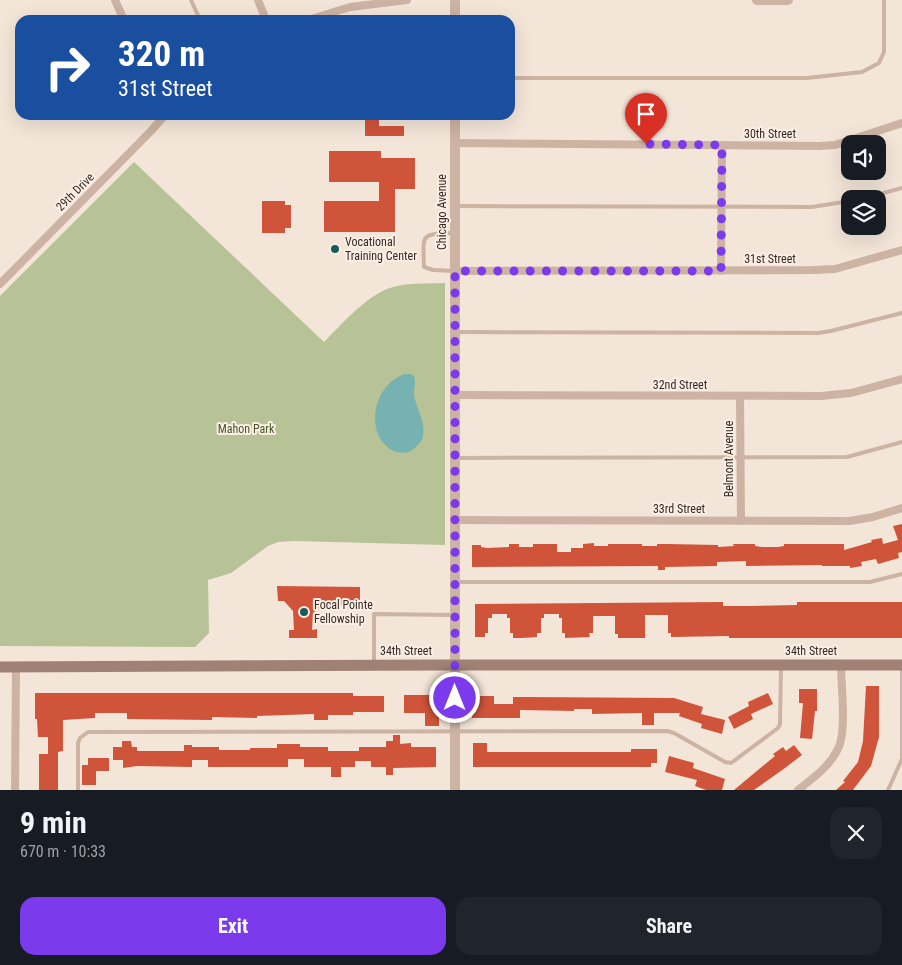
<!DOCTYPE html>
<meta charset="utf-8">
<style>
body{margin:0;font-family:"Roboto Condensed",sans-serif;background:#20242c;color:#f1f3f6;height:100vh;display:flex;flex-direction:column;font-size:19px;white-space:nowrap}
*{box-sizing:border-box;margin:0}
p{font-size:16px;color:#9ea1a6}
.icon{flex:none;width:28px;height:28px;fill:none;stroke:currentColor;stroke-width:2;stroke-linecap:round;stroke-linejoin:round}
.map{position:relative;height:790px;overflow:hidden}
.panel{display:flex;flex-direction:column;background:#171b24;flex:1}
.panel>*{flex:none}
.hud{position:absolute;left:15px;top:15px;width:500px;height:105px;border-radius:15px;box-shadow:0 5px 20px #0002;background:#1a4fa0;color:#fff;overflow:hidden}
.fabs{position:absolute;left:841px;top:135px;display:grid;gap:10px}
.fabs a{display:grid;place-items:center;width:45px;height:45px;border-radius:10px;background:#171b24;box-shadow:0 5px 20px #0002;font-size:25px}
.pin{position:absolute;display:grid;place-items:center;width:42px;height:42px;color:#fff;margin:-51px -21px;border-radius:50% 50% 50% 0;rotate:-45deg;box-shadow:0 0 5px #0007}
.pin .icon{rotate:45deg}
.me{position:absolute;width:55px;margin:-28px;rotate:0deg;stroke-linejoin:round;filter:drop-shadow(0 0 4px #0008)}
.turn{display:flex;align-items:center;gap:18px;height:105px;padding:0 20px;font-size:22px}
.turn .icon{width:65px;height:65px;stroke-width:2.5}
.turn b{display:block;font-size:35px;line-height:42px}
.round{display:grid;place-items:center;flex:none;width:52px;height:52px;border-radius:15px;background:#20242c}
.summary{display:flex;align-items:center;justify-content:space-between;height:85px;padding:0 20px}
h1{font-size:30px;font-weight:700;line-height:38px}
.action{display:flex;gap:10px;margin-top:auto;padding:10px 20px}
.action a{flex:1;height:58px;border-radius:15px;background:#7c3aed;color:#fff;font-size:20px;font-weight:700;line-height:58px;text-align:center}
.action a+a{background:#20242c;color:#f1f3f6}
.map>svg:first-child{display:block}
</style>
<div class="map">
<svg width="902" height="790" viewBox="0 0 902 790">
<rect width="100%" height="100%" fill="#f3e5d8"/>
<path fill="#b7c397" d="M134 162 324 342C341 325 367 295 390 288 408 282 427 284 445 283V545L294 541 278 542 268 546 231 573 208 580 209 633 195 647 0 646V296Z"/>
<path fill="#75b2b1" d="M405 374H411L414 376C416 382 414 388 414 395 416 408 426 422 423 436 422 442 416 447 411 451 407 453 401 453 396 452 390 450 385 445 381 440 367 417 379 382 405 374Z"/>
<path fill="#cf543a" d="M365 115H379V126H404V136H365Z
M329 151H381V158H415V189H395V232H324V201H379V182H329Z
M262 201H285V205H291V228H285V233H262Z
M902 524V552L898 553 899 558 878 564 876 559 861 562 862 566 850 568V566H822V565L746 566V561L717 562V566L665 567V570H658V566L472 567V545H481V547L487 548 509 547V544H519V547H533V544H557V552H571V548H583V544L594 543V546H608V544H642V546H657V544H667L718 545V547L734 546 733 544H755V546L762 547H778L784 546V544H844V550L872 542 871 540 882 538 883 544 898 540 893 526Z
M277 586 360 587V605H321L318 609 313 613 312 630 317 629V638H289V630H294L293 611 284 601H278Z
M723 602V606H750L797 605V602H902V638H729V636L671 637V633H668V615H645V638H618V634H615V616H593V633H589L590 637 565 638V633H562V618H559V614H544V618H541V633H537V637L523 638H513V633H510V618H507V614H492V618H488V633H485V637H475V604Z
M866 686H879V737L871 766 853 790H836L845 782 843 781 858 762 863 741Z
M799 689H817V711H815L812 739 800 738 803 703H799Z
M35 693H353V696H384V712H353V715H328V720H314V714L257 716V718L212 717V720L127 719V713H95V718L63 720V751L58 752V790H39V754H48V737H38L37 719H35Z
M768 693 773 704 751 714 753 719 734 729 728 717 749 706 748 702Z
M404 695H439V726H425V713H404Z
M472 696H494V704H513V697H524L674 698 703 707 701 714 725 720 722 734 701 728 702 724 679 716 680 713H654V725H642V713L592 714V709H574V711L520 710V718H472Z
M393 735H400V744L411 743V747H436V767L393 768V775H386V767H371V761H355V767H341V777H331V767H304V759H288V767H208V760H192V767L137 766 123 768V760H113V747H122V741H131L132 747H137V751H184V745H192V747H219V750H250V748H277V744H300V747H328V751H359V747H386V741H393Z
M473 743H487V752H631V749H657V763H651V767H473Z
M794 745 802 755 785 768 754 790H734L775 756 773 754 783 747 786 751Z
M669 756 694 763 693 768 725 779 722 790H706L695 786 697 780 665 772Z
M88 758H109V771H96V785H82V765H88Z"/>
<g fill="none" stroke-linecap="round" stroke-linejoin="round">
<path stroke="#ccb3a3" stroke-width="4" d="M191 0 200 20
M510 78H807L862 72 879 63 884 52V0
M862 199 902 188
M457 206 812 207 850 201
M455 271 433 270 424 267C423 233 420 234 455 233
M457 332 818 333 831 331 902 313
M457 458 847 457 902 442
M455 582H870L902 574
M374 663V614L453 615
M78 790V743L80 738 88 732 667 731 674 733 725 762 731 763 778 728 780 724 781 668
M888 790 902 759V668"/>
<path stroke="#ccb3a3" stroke-width="8" d="M115 0 124 20
M258 0 266 20
M308 20 350 7 407 0
M455 143 819 146 835 145 902 123
M455 271 814 270 835 269 902 250
M721 271 722 145
M0 284 151 131 165 115
M455 395 821 396 851 393 902 379
M740 396 741 521
M455 520 850 521 873 517 902 508
M15 790 16 667
M798 790C813 778 829 767 838 749 847 731 841 686 841 665"/>
<path stroke="#ccb3a3" stroke-width="10" d="M757 0H788
M455 20V0
M455 790V115"/>
<path stroke="#a08175" stroke-width="11" d="M0 667 443 665H902"/>
</g>
<g fill="none" stroke-linecap="round" stroke-linejoin="round">
<path stroke="#7c3aed" stroke-width="9" stroke-dasharray="0 16.2" d="M455 698V271H721L722 145 646 144"/>
</g>
<g fill="#185b5b" stroke="#fbefe5" stroke-width="2">
<circle cx="335" cy="249" r="5"/>
<circle cx="304" cy="612" r="5"/>
</g>
<g text-anchor="middle" stroke-width="4" stroke-linejoin="round" paint-order="stroke">
<g font-size="12" fill="#362a26" stroke="#fbefe5">
<text x="770" y="138">30th Street</text>
<text transform="translate(75 192) rotate(-45)" y="4">29th Drive</text>
<text transform="translate(442 212) rotate(-90)" y="4">Chicago Avenue</text>
<text x="770" y="263">31st Street</text>
<text x="680" y="389">32nd Street</text>
<text transform="translate(729 459) rotate(-90)" y="4">Belmont Avenue</text>
<text x="679" y="513">33rd Street</text>
<text x="406" y="655">34th Street</text>
<text x="811" y="655">34th Street</text>
</g>
<g font-size="12" fill="#362a26" stroke="#fbefe5" text-anchor="start">
<text x="345" y="246">Vocational<tspan x="345" dy="14">Training Center</tspan></text>
<text x="314" y="609">Focal Pointe<tspan x="314" dy="14">Fellowship</tspan></text>
</g>
<g font-size="12" fill="#495728" stroke="#fbefe5">
<text x="246" y="433">Mahon Park</text>
</g>
</g>
</svg>
<div class="fabs">
<a><svg class="icon" aria-label="sound" viewBox="0 0 24 24"><path d="M4 9h4l5-4v14l-5-4H4zM17 9q2 3 0 6"/></svg></a>
<a><svg class="icon" aria-label="layers" viewBox="0 0 24 24"><path d="M12 4l9 5-9 5-9-5zM3 14l9 5 9-5"/></svg></a>
</div>
<div class="pin" style="left:646px;top:144px;background:#d93025"><svg class="icon" aria-label="arrive" viewBox="0 0 24 24"><path d="M6 21V4h12l-3 4 3 4H6"/></svg></div>
<svg class="me" style="left:455px;top:698px" viewBox="-20 -20 40 40"><circle r="17" fill="#7c3aed" stroke="#fff" stroke-width="3"/><path d="M0-11L8 9 0 5-8 9z" fill="#fff"/></svg>
<div class="hud">
<div class="turn"><svg class="icon" aria-label="right" viewBox="0 0 24 24"><path d="M7 20v-9h11M14 6l5 5-5 5"/></svg><div><b>320 m</b>31st Street</div></div>
</div>
</div>
<section class="panel">
<div class="summary"><div><h1>9 min</h1><p>670 m · 10:33</p></div><a class="round"><svg class="icon" aria-label="close" viewBox="0 0 24 24"><path d="M6 6l12 12M18 6L6 18"/></svg></a></div>
<div class="action"><a>Exit</a><a>Share</a></div>
</section>
